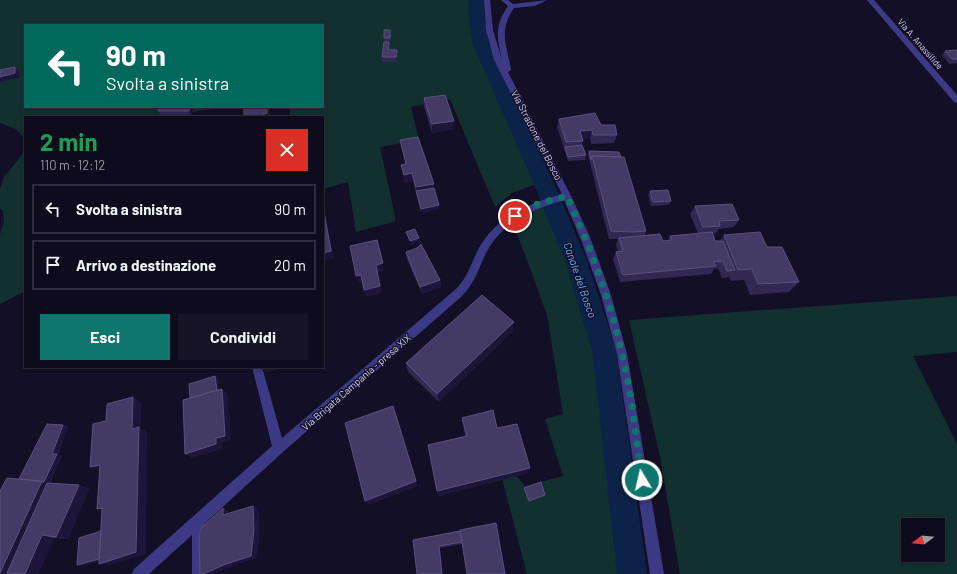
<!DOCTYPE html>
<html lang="it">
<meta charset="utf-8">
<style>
body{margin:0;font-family:Barlow,sans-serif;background:#171425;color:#f1f3f6;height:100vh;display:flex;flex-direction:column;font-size:15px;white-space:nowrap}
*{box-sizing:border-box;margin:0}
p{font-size:13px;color:#9b9ba3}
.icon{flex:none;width:22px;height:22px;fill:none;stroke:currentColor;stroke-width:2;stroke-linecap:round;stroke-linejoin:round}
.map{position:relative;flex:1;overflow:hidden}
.side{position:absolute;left:24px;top:116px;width:300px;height:252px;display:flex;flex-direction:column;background:#0e0b1c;border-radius:0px;box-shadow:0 2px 6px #0003,0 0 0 1px #2e2b3b}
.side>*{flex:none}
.guide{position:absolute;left:24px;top:24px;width:300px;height:84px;border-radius:0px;box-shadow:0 2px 6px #0003,0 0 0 1px #2e2b3b;background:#00695c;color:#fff;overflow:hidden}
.needle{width:26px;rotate:254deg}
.tools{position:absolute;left:901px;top:518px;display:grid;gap:8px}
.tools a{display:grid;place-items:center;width:44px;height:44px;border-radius:0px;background:#0e0b1c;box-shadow:0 2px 6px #0003,0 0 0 1px #2e2b3b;font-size:20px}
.pin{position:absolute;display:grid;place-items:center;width:34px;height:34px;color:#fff;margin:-17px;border:2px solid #fff;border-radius:50%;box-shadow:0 1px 4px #0007}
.me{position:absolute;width:44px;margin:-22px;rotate:351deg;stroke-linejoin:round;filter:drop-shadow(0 0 3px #0008)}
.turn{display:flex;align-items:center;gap:14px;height:84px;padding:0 16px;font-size:18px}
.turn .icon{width:52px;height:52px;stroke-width:2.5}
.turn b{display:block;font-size:28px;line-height:34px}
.round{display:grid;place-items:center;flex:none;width:42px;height:42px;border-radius:0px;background:#171425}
.headline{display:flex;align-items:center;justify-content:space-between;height:68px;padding:0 16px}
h1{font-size:24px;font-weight:700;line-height:30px;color:#1e9e55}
.button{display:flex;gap:8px;margin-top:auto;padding:8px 16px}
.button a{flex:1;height:46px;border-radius:0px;background:#0f766e;color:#fff;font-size:16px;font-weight:700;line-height:46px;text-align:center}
.button a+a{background:#171425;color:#f1f3f6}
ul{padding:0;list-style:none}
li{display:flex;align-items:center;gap:12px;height:50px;margin:0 8px 6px;padding:0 8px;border:2px solid #2e2b3b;border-radius:0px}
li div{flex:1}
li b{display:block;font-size:15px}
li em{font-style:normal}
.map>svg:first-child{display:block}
</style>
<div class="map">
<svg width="957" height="574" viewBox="0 0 957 574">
<rect width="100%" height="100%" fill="#130f26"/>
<path fill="#12302f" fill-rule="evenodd" d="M0 0H470L476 30 485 54 547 180 512 193 495 207 450 99 411 107 419 140 380 147 396 221 356 232 348 182 323 189V117H290V107H323V25H25V107H225L160 117H25V140L16 129 0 123Z
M25 151V291L0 304V234L4 222 3 211 0 208V189L4 177Z
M557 201C590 283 607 370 621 457 627 496 630 535 636 574H527L500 471 515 474 525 486 563 476 545 419 563 414 547 315 518 236 513 230C526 212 537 209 557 201Z
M957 296V352L913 356 957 444V574H680L660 457 629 320ZM908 525H938V555H908Z"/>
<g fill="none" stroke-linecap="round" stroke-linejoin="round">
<path fill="#0c2248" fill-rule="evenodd" d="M469 0H485L484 13 489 45 551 177 586 258 616 350 647 574H617L592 350 564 258 531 177 473 45 468 13Z"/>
<path fill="#3d3a85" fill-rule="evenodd" d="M484 0H490L493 30 502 60C497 38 494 26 508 6L501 0H508L513 4 547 0 535 6 514 8C498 30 507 46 511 70L508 72 571 196 590 237 611 295 627 354 664 574H650L617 354 601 295 580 237 564 200C533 209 500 223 485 255 478 271 474 284 461 297L283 452 204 524 206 574H192V535L149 574H132L134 569 272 446 252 367H262L282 438 456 289C468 277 471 263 479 248 496 217 528 204 562 194L494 60 486 30Z
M867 0H874L957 95V103L954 102Z"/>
</g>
<path fill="#312854" d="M391 35 390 42H389L390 47 389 50 397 54 396 62H382V57L384 42V38Z
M957 50V63L949 64 942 55 945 51Z
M424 98 454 121V129L432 133 424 107Z
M160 107H193L194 108 191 116H161L158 111Z
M559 119 601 125 617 135 614 143 591 144 590 138 583 139V141L582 145 586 155 585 160 568 161 557 127Z
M400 140 434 184V188L439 205V209L421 213 413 181 405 183 401 165 406 164Z
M589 151 646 231 645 235 663 241 668 240 670 236 698 233 690 214 695 206 739 220 734 227 719 229 716 233 712 234 715 241H720L724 235 767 247 799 282 789 292 750 295 744 280 731 281 729 277 722 278 718 268 714 269 711 274 620 282 613 259 616 252 618 251 616 245 618 239H609L588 155Z
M650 191 671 201 669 205 651 206 648 195Z
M406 252 440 280 441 287 422 294 407 259Z
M513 331 439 402 408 372 406 363Z
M462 418 497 428 528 473 439 496 465 436 463 425Z
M63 425 68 427 58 455 62 456 50 483 79 485 89 489 68 539 54 538 38 574H0L19 479Z
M524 488 544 496 528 502 524 489Z
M460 531 462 544 440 548 413 540Z"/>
<path fill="#1d163a" d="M397 50V54L396 62V57Z
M15 67 19 71V78L0 82V77Z
M190 107H193L194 108 191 116 189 111Z
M267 107H270V117H263V114Z
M454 121V129L432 133V124Z
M592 130 590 138 578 140 580 131Z
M412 173 413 181 405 183 404 175Z
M434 184 435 192 416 191V187Z
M323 205 325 211 334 258 323 261Z
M439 205V209L421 213V209Z
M419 238V242L411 245 410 241Z
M377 240 384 271 378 272 382 293 366 297 364 290 376 265Z
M361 275 363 282 359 283 356 276Z
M440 280 441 287 422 294 420 287Z
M514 322 513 331 439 402 437 394Z
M261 367H286L266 373Z
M215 376 219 379 220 397 194 404Z
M222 389 228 394 231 440 222 443 223 449 192 458 185 454 216 438Z
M133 397 141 403V428L147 432 146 554 109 565 99 564 132 429Z
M393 406 396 413 418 486 369 505 365 501Z
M63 425 68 427 58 455 62 456 7 573 19 574H0L42 481Z
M100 465V471L90 467Z
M530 468 528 473 439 496 437 491Z
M79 485 89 489 68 539 56 537Z
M545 495 544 496 528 502 529 501Z
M253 506 259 509 260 532 257 558 233 566 213 574H203Z
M223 508 229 511 230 517 223 515Z
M42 535 54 538 38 574H25Z
M439 546 440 548 443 574H442Z
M105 557 110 558 83 566 77 565Z"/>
<path fill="#433a66" stroke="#5a527e" d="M384 30H390V38H384Z
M384 42H389L388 50H397L396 57H382Z
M957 50V59H952L945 51Z
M15 67V73L0 77V70Z
M445 95 454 121 432 124 424 98Z
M160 107H190L189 111H158Z
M244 107H267V113L263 114V117H244Z
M595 113 601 125H615L617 135H593L592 130 580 131 583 141 566 142 559 119Z
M167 116 181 117H167Z
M418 137 434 184 416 187 412 173 404 175 401 165 406 164 400 140Z
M582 145 586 155 568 157 565 147Z
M589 151 619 152 621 157 592 156 591 160Z
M592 156 624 157 646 231 632 232 611 231Z
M434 188 439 205 421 209 416 191Z
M668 190 671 201 653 202 650 191Z
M732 204 739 220 719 221 720 226 703 227 695 206Z
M323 207 331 251 323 253Z
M415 229 419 238 410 241 406 232Z
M712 232 715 241H723L735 270 727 271 723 261 713 262 716 266 623 275 616 252 623 251 619 238 660 234 663 241 672 240 670 236Z
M760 232 767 247H782L799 282 758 284 752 269 738 270 724 235Z
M377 240 383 263 376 265 380 286 364 290 361 275 356 276 350 246Z
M421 244 440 280 420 287 406 252 417 248Z
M482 295 514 322 437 394 406 363Z
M215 376 217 390 190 398 189 384Z
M222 389 225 436 216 438V444L185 454 183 400Z
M133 397 132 429 139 427 136 552 99 564 102 508 97 509 100 465 90 467 93 424 106 421 107 404Z
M393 406 416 481 365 501 345 423Z
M493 410 497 428 517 424 530 468 437 491 428 445 467 436 462 418Z
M47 424 63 425 52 454H57L44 482 19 479Z
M7 478 42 481 0 573V491Z
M541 482 545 495 529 501 524 488Z
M47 483 79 485 56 537 42 535 25 574 7 573Z
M253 506 254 530 251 556 226 564 203 574H200L199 534 202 527 223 508V515Z
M496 523 505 574H467L460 530Z
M101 531 99 559 77 565 79 538Z
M460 531 462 542 439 546 442 574H417L413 540Z"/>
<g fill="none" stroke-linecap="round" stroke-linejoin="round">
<path stroke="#0f766e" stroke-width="7" stroke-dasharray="0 12.6" d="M515 216 534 205 567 196C590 246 610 299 622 354 632 395 636 438 642 480"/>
</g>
<g text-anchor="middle" stroke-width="3" stroke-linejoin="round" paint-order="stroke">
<g font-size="9" fill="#d9d4ff" stroke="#130f26">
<text transform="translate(920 44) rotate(49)" y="3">Via A. Anassilide</text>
</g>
<g font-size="10" fill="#d9d4ff" stroke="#130f26">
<text transform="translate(537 135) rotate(63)" y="4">Via Stradone del Bosco</text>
<text transform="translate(356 382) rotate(-41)" y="4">Via Brigata Campania - presa XIX</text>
</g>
<g font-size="11" font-style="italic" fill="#62b6ff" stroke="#130f26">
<text transform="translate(580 280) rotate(71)" y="4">Canale del Bosco</text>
</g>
</g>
</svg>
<div class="tools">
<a><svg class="needle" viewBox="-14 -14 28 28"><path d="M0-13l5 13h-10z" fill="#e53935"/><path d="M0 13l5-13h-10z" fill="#9b9ba3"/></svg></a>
</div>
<div class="pin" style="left:515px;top:216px;background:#d93025"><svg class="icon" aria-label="arrive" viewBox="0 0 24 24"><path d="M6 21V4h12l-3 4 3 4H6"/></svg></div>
<svg class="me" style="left:642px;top:480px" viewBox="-20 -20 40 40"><circle r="17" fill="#0f766e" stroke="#fff" stroke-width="3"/><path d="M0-11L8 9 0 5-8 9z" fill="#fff"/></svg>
<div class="guide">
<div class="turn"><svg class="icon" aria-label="left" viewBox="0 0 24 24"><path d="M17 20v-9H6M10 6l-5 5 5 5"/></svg><div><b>90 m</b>Svolta a sinistra</div></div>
</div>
<section class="side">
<div class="headline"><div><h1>2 min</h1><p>110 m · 12:12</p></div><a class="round" style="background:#d93025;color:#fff"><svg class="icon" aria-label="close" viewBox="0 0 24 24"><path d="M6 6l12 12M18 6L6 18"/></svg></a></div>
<ul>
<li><svg class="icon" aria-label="left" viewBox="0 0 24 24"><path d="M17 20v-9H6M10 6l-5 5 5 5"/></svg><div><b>Svolta a sinistra</b></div><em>90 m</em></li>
<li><svg class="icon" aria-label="arrive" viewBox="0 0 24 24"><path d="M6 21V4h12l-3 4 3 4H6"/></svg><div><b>Arrivo a destinazione</b></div><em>20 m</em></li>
</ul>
<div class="button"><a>Esci</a><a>Condividi</a></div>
</section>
</div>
